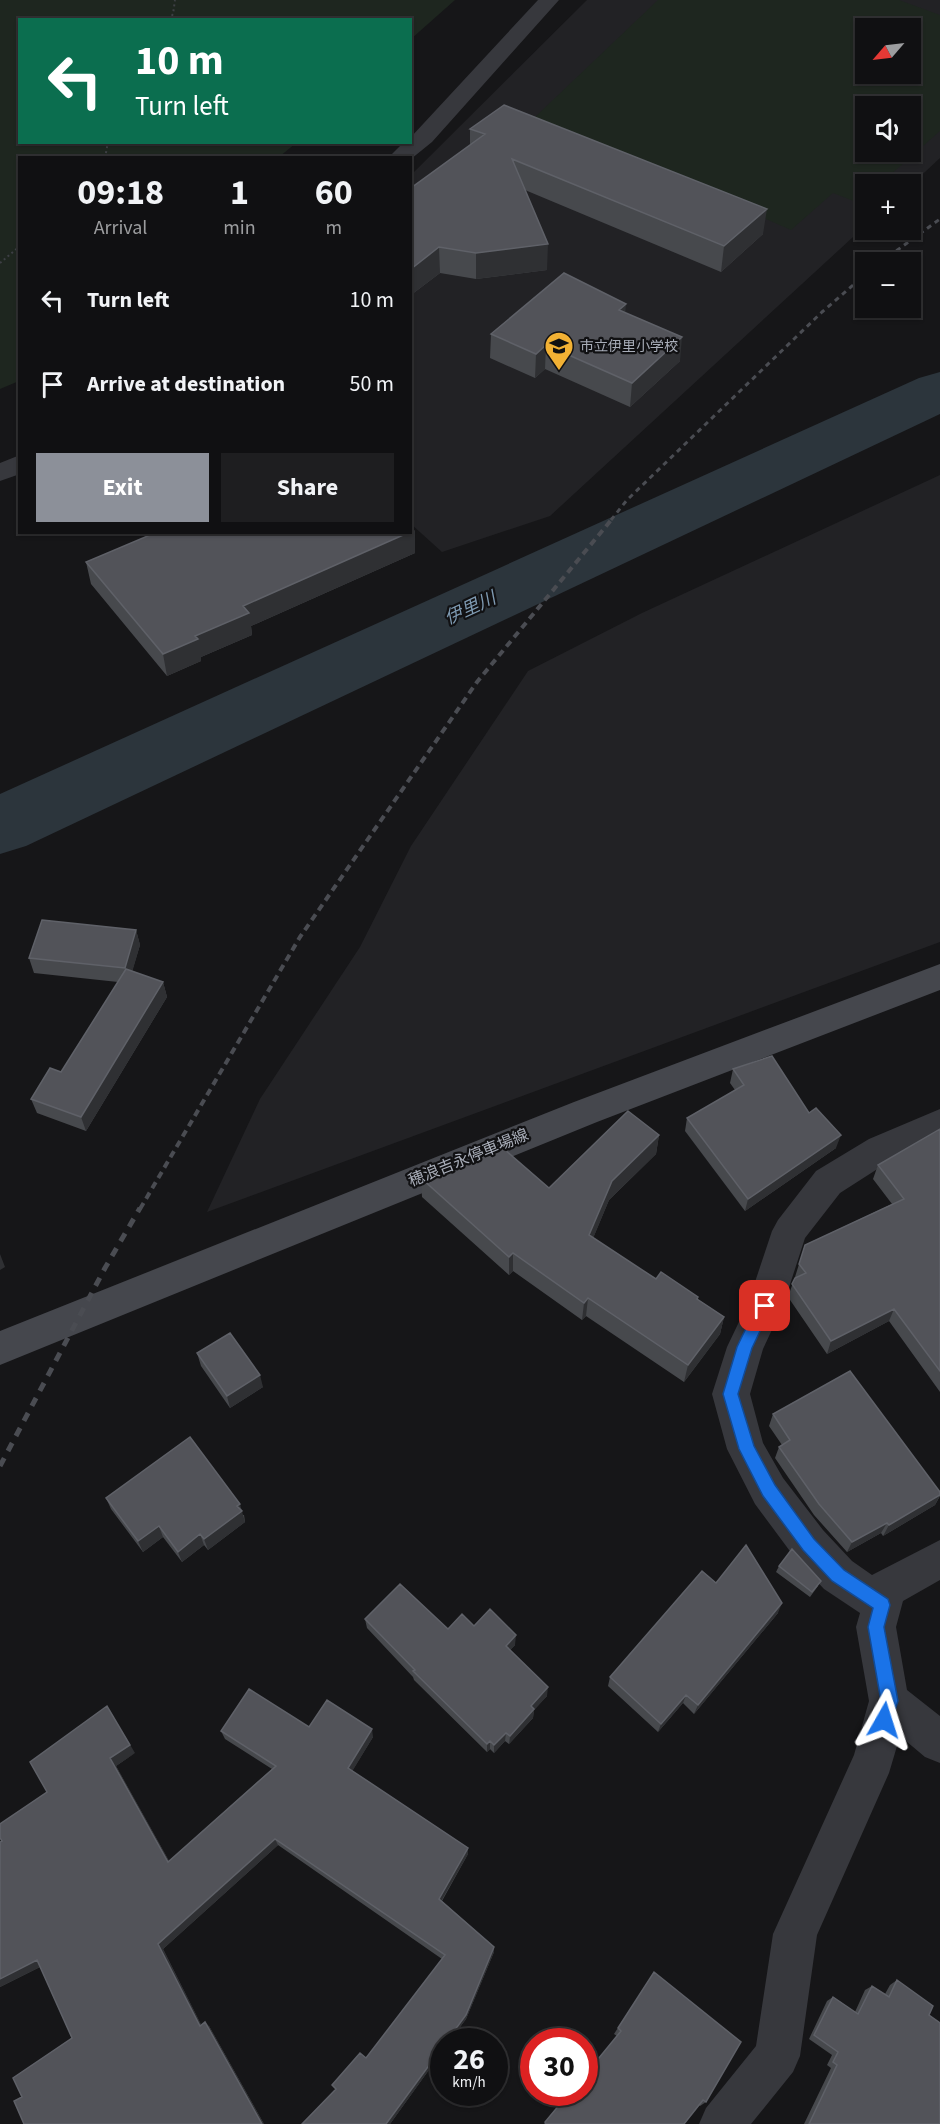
<!DOCTYPE html>
<meta charset="utf-8">
<style>
body{margin:0;font-family:"Source Sans 3","Noto Sans JP",sans-serif;background:#1e1e20;color:#f1f3f6;height:100vh;display:flex;flex-direction:column;font-size:22px;white-space:nowrap}
*{box-sizing:border-box;margin:0}
p{font-size:20px;color:#9c9d9f}
.icon{flex:none;width:33px;height:33px;fill:none;stroke:currentColor;stroke-width:2;stroke-linecap:round;stroke-linejoin:round}
.map{position:relative;flex:1;overflow:hidden}
.panel{position:absolute;left:18px;top:156px;width:394px;height:378px;display:flex;flex-direction:column;background:#101012;border-radius:0px;box-shadow:0 2px 4px #0004,0 0 0 2px #303032}
.panel>*{flex:none}
.banner{position:absolute;left:18px;top:18px;width:394px;height:126px;border-radius:0px;box-shadow:0 2px 4px #0004,0 0 0 2px #303032;background:#0b6e4f;color:#fff;overflow:hidden}
.needle{width:39px;rotate:242deg}
.tools{position:absolute;left:855px;top:18px;display:grid;gap:12px}
.tools a{display:grid;place-items:center;width:66px;height:66px;border-radius:0px;background:#101012;box-shadow:0 2px 4px #0004,0 0 0 2px #303032;font-size:30px}
.speed{position:absolute;left:430px;top:2028px;display:flex;gap:12px;font-size:30px;font-weight:700;text-align:center}
.speed>*{display:grid;place-content:center;width:78px;height:78px;border-radius:50%;background:#101012;box-shadow:0 2px 4px #0004,0 0 0 2px #303032;line-height:1}
.speed small{font-size:15px;font-weight:400}
.speed .limit{border:9px solid #d22;background:#fff;color:#111}
.pin{position:absolute;display:grid;place-items:center;width:51px;height:51px;color:#fff;margin:-26px;border-radius:12px;box-shadow:0 3px 9px #0006}
.me{position:absolute;width:66px;margin:-33px;rotate:6deg;stroke-linejoin:round;filter:drop-shadow(0 0 4px #0008)}
.turn{display:flex;align-items:center;gap:21px;height:126px;padding:0 18px;font-size:27px}
.turn .icon{width:78px;height:78px;stroke-width:2.5}
.turn b{display:block;font-size:42px;line-height:51px}
.eta{display:flex;justify-content:space-evenly;align-items:center;height:102px;text-align:center}
.eta b{font-size:36px;font-weight:700;line-height:42px}
.button{display:flex;gap:12px;margin-top:auto;padding:12px 18px}
.button a{flex:1;height:69px;border-radius:0px;background:#8c9099;color:#fff;font-size:24px;font-weight:700;line-height:69px;text-align:center}
.button a+a{background:#1e1e20;color:#f1f3f6}
ul{padding:0;list-style:none}
li{display:flex;align-items:center;gap:18px;height:84px;padding:0 18px}
li div{flex:1}
li b{display:block;font-size:22px}
li em{font-style:normal}
.map>svg:first-child{display:block}
</style>
<div class="map">
<svg width="940" height="2124" viewBox="0 0 940 2124">
<rect width="100%" height="100%" fill="#161618"/>
<path fill="#222225" fill-rule="evenodd" d="M587 0H940V158L911 185 866 184 865 226 550 516 442 552 411 524V175ZM866 28H910V74H866ZM866 106H910V152H866Z
M940 475V942L207 1212 260 1099 360 947 411 846 528 671 642 613Z"/>
<path fill="#1e261f" fill-rule="evenodd" d="M0 0H455L411 39V20H20V142L296 143 279 157 20 158 19 381 0 389Z
M658 0H899L940 15V131L880 184H866L865 198 859 203 833 193 791 230 534 118ZM866 28H910V74H866ZM866 106H910V152H866Z"/>
<g fill="none" stroke-linecap="round" stroke-linejoin="round">
<path fill="#2c353c" fill-rule="evenodd" d="M940 372V414L26 846 0 854V794L919 378Z"/>
<path stroke="#3d3f44" stroke-width="2" stroke-dasharray="2 3" stroke-linecap="butt" d="M169 20 173 14 175 0
M105 158 108 142
M0 263 20 246"/>
<path fill="#37383d" fill-rule="evenodd" d="M538 0H559L432 142 411 159 388 158 404 142H411V137Z
M20 455V474L0 481V463Z
M940 1109V1138L893 1159 840 1193 805 1238 783 1306 763 1349 750 1394 763 1443 783 1478 823 1530 852 1561 872 1575 940 1540V1580L903 1601 896 1627 907 1690 940 1716V1763L925 1757 900 1736 889 1773 817 1935 800 2056 793 2072 751 2124H699L706 2108 756 2046 773 1934 854 1755 869 1701 856 1627 860 1613 824 1589 795 1558 755 1504 727 1449 712 1394 727 1347 748 1303 772 1231 778 1220 816 1171 869 1139Z"/>
<path fill="#45474d" fill-rule="evenodd" d="M940 964V990L597 1122 0 1365V1331L574 1102Z"/>
<path stroke="#4a4c52" stroke-width="3" stroke-dasharray="5 4.5" stroke-linecap="butt" d="M881 262 940 219
M611 520 627 500 822 312 866 274"/>
<path stroke="#4a4c52" stroke-width="4" stroke-dasharray="7 5" stroke-linecap="butt" d="M140 1209 300 937 477 682 612 519"/>
<path stroke="#4a4c52" stroke-width="5" stroke-dasharray="9 8" stroke-linecap="butt" d="M0 1466 105 1268 140 1208"/>
</g>
<path fill="#47494d" d="M470 129 763 234 721 272 525 190 547 270 476 279 440 273 411 295V188L470 145Z
M626 313 680 361 630 407 545 369 535 378 490 358 491 334Z
M415 553 251 626 252 635 201 657V661L167 676 91 584 86 562Z
M136 930 140 945 132 971 163 982 167 997 86 1131 37 1113 31 1099 61 1072 118 982 34 973 29 958Z
M733 1069 809 1113 836 1148 745 1211 685 1131 687 1118 735 1090 730 1083Z
M940 1129V1392L889 1321 827 1354 788 1297 795 1277 805 1245 892 1204 873 1179 878 1165Z
M659 1135 656 1154 609 1200 593 1238 656 1279 697 1299 724 1317 720 1334 684 1382 586 1316 582 1320 513 1271 509 1275 422 1197 421 1178 549 1188Z
M197 1353 263 1387 230 1408 201 1366Z
M773 1414 940 1492V1496L935 1505 883 1536 881 1533 847 1552 814 1515 775 1458 779 1447 782 1445 769 1426Z
M106 1498 244 1515 245 1522 208 1550 204 1545 182 1562 163 1537 143 1552 111 1509Z
M779 1566 818 1586 810 1597 776 1572Z
M716 1583 778 1613 694 1714 683 1703 658 1732 608 1686 610 1677Z
M365 1619 448 1629 474 1626 515 1645 510 1650 547 1696 534 1709 533 1718 509 1744 505 1741 494 1753 490 1749 487 1752 414 1680 413 1677 367 1628Z
M309 1727 373 1737 352 1771 468 1854 442 1901 494 1947V1952L466 2019 449 2042H444V2049L390 2124H302L336 2090 332 2085 366 2058 442 1959 278 1845 163 1949 201 2025 209 2026 264 2124H24L22 2097 72 2038 40 1967 0 1987 2 1841 0 1838 135 1753 116 1766 169 1861 272 1769 225 1739 221 1731Z
M654 1972 706 2102 700 2106 699 2105 684 2124H544L617 2036 614 2034Z
M897 1980 929 2015 940 2124H804L831 2068 827 2065 832 2055 809 2039 827 2001 833 1997 855 2012 865 1990 872 1986 885 1994 890 1985Z"/>
<path fill="#2f3033" d="M767 209 763 234 721 272 724 246Z
M548 244 547 270 476 279V253Z
M439 247 440 273 411 295V269Z
M626 304 624 328 619 310Z
M682 337 680 361 630 407 632 383Z
M546 345 545 369 535 378 536 354Z
M415 530V553L251 626 252 635 201 657V661L167 676 163 654 243 606Z
M136 930 140 945 129 983 125 968Z
M163 982 167 997 86 1131 81 1117Z
M659 1135 656 1154 609 1200 587 1253 589 1235 612 1181Z
M841 1135 836 1148 745 1211 748 1199Z
M513 1253V1271L509 1275V1257Z
M0 1254 5 1267 0 1270Z
M588 1298 586 1316 582 1320 584 1303Z
M894 1309 889 1321 827 1354 831 1341Z
M724 1317 720 1334 684 1382 688 1365Z
M260 1375 263 1387 230 1408 227 1396Z
M940 1495 935 1505 883 1536 889 1525Z
M240 1504 245 1522 208 1550 204 1539Z
M887 1523 881 1533 847 1552 852 1542Z
M159 1526 163 1537 143 1552 138 1541Z
M200 1534 204 1545 182 1562 178 1552Z
M782 1603 778 1613 694 1714 698 1705Z
M516 1635 515 1645 505 1655 506 1646Z
M548 1687 547 1696 530 1715 531 1706Z
M686 1695 683 1703 658 1732 661 1724Z
M107 1706 135 1753 116 1766 173 1868 168 1862 110 1758Z
M534 1709 533 1718 509 1744 510 1736Z
M372 1729 373 1737 350 1775 348 1768Z
M506 1733 505 1741 494 1753V1745Z
M490 1741V1749L487 1752V1744Z
M275 1839 278 1845 163 1949 204 2030 200 2026 158 1944Z
M468 1848V1854L439 1905V1899Z
M494 1947V1952L466 2019 449 2042H446Z
M37 1960 44 1965 0 1987V1979Z
M205 2022 209 2026 264 2124H262Z
M444 2045V2049L390 2124H386Z"/>
<path fill="#525359" stroke="#5f6168" stroke-width="1.5" d="M504 105 767 209 724 246 512 159 548 244 476 253 439 247 411 269V188L485 134 470 129Z
M564 273 626 304 619 310 682 337 632 383 546 345 536 354 491 334Z
M157 532H410L243 606 249 613 195 636 198 639 163 654 86 562Z
M42 920 136 930 125 968 29 958Z
M126 969 163 982 81 1117 31 1099 50 1068 61 1072Z
M772 1056 809 1113 816 1108 841 1135 748 1199 687 1118 744 1085 733 1069Z
M628 1111 659 1135 612 1181 589 1235 656 1279 661 1272 698 1297 697 1299 724 1317 688 1365 588 1298 584 1303 513 1253 509 1257 421 1178 504 1149 549 1188Z
M940 1129V1371L894 1309 831 1341 792 1284 795 1278 806 1273 799 1264 805 1245 904 1199 878 1165Z
M230 1333 260 1375 227 1396 197 1353Z
M850 1371 940 1492V1495L889 1525 887 1523 852 1542 819 1504 779 1447 790 1440 773 1414Z
M190 1437 240 1504 237 1506 242 1511 204 1539 200 1534 178 1552 159 1526 138 1541 106 1498Z
M746 1545 782 1603 698 1705 686 1695 661 1724 610 1677 702 1571 716 1583Z
M792 1549 821 1581 812 1592 779 1566Z
M400 1584 448 1629 462 1614 474 1626 490 1609 516 1635 506 1646 548 1687 531 1706 534 1709 510 1736 506 1733 494 1745 490 1741 487 1744 413 1671 415 1670 365 1619Z
M249 1689 309 1727 327 1700 372 1729 348 1768 468 1848 439 1899 494 1947 466 2015 446 2042H444V2045L386 2124H302L336 2089 332 2085 360 2053 366 2058 445 1955 275 1839 158 1944 200 2026 205 2022 262 2124H24L14 2101 22 2097 13 2078 72 2038 37 1960 0 1979V1842L2 1841 0 1838V1824L47 1792 30 1762 107 1706 130 1745 110 1758 168 1862 276 1766 221 1731Z
M654 1972 741 2042 706 2102 703 2100 684 2124H546L545 2122 570 2092H585V2075L621 2031 618 2028Z
M897 1980 933 2006 929 2015 940 2023V2124H809L837 2065 833 2062 838 2052 814 2035 833 1997 858 2014 872 1986 889 1997Z"/>
<path fill="#1a73e8" stroke="#114b97" stroke-width="1.5" d="M765 1299 770 1301 772 1306 752 1348 738 1394 754 1446 775 1485 814 1539 844 1570 888 1599 890 1605 884 1627 898 1701 890 1726 884 1728 878 1726 876 1720 881 1701 868 1627 873 1608 832 1581 803 1550 763 1496 739 1449 723 1394 737 1347 759 1301Z"/>
<defs>
<g id="school-pin" transform="scale(1.5)"><path d="M0 17L-7.5 6A9.5 9.5 0 1 1 7.5 6Z" fill="#f2b134" stroke="#111113"/><path d="M0-5L7-2L0 1L-7-2ZM-4 1L0 2.5L4 1V4Q0 6-4 4Z" fill="#111"/></g>
</defs>
<g fill-rule="evenodd">
<use href="#school-pin" x="559" y="346"/>
</g>
<g text-anchor="middle" stroke-width="4.5" stroke-linejoin="round" paint-order="stroke">
<g font-size="14" fill="#a8adb8" stroke="#111113" text-anchor="start">
<text x="580" y="351">市立伊里小学校</text>
</g>
<g font-size="16" fill="#a8adb8" stroke="#111113">
<text transform="translate(468 1157) rotate(-22)" y="6">穂浪吉永停車場線</text>
</g>
<g font-size="18" font-style="italic" fill="#7f9bb3" stroke="#111113">
<text transform="translate(470 608) rotate(-25)" y="6">伊里川</text>
</g>
</g>
</svg>
<div class="tools">
<a><svg class="needle" viewBox="-14 -14 28 28"><path d="M0-13l5 13h-10z" fill="#e53935"/><path d="M0 13l5-13h-10z" fill="#9c9d9f"/></svg></a>
<a><svg class="icon" aria-label="sound" viewBox="0 0 24 24"><path d="M4 9h4l5-4v14l-5-4H4zM17 9q2 3 0 6"/></svg></a>
<a>+</a>
<a>−</a>
</div>
<div class="speed"><div>26<small>km/h</small></div><div class="limit">30</div></div>
<div class="pin" style="left:765px;top:1306px;background:#d93025"><svg class="icon" aria-label="arrive" viewBox="0 0 24 24"><path d="M6 21V4h12l-3 4 3 4H6"/></svg></div>
<svg class="me" style="left:884px;top:1720px" viewBox="-20 -20 40 40"><path d="M0-17L14 15 0 8-14 15z" fill="#1a73e8" stroke="#fff" stroke-width="4"/></svg>
<div class="banner">
<div class="turn"><svg class="icon" aria-label="left" viewBox="0 0 24 24"><path d="M17 20v-9H6M10 6l-5 5 5 5"/></svg><div><b>10 m</b>Turn left</div></div>
</div>
<section class="panel">
<div class="eta">
<div><b>09:18</b><p>Arrival</p></div>
<div><b>1</b><p>min</p></div>
<div><b>60</b><p>m</p></div>
</div>
<ul>
<li><svg class="icon" aria-label="left" viewBox="0 0 24 24"><path d="M17 20v-9H6M10 6l-5 5 5 5"/></svg><div><b>Turn left</b></div><em>10 m</em></li>
<li><svg class="icon" aria-label="arrive" viewBox="0 0 24 24"><path d="M6 21V4h12l-3 4 3 4H6"/></svg><div><b>Arrive at destination</b></div><em>50 m</em></li>
</ul>
<div class="button"><a>Exit</a><a>Share</a></div>
</section>
</div>
